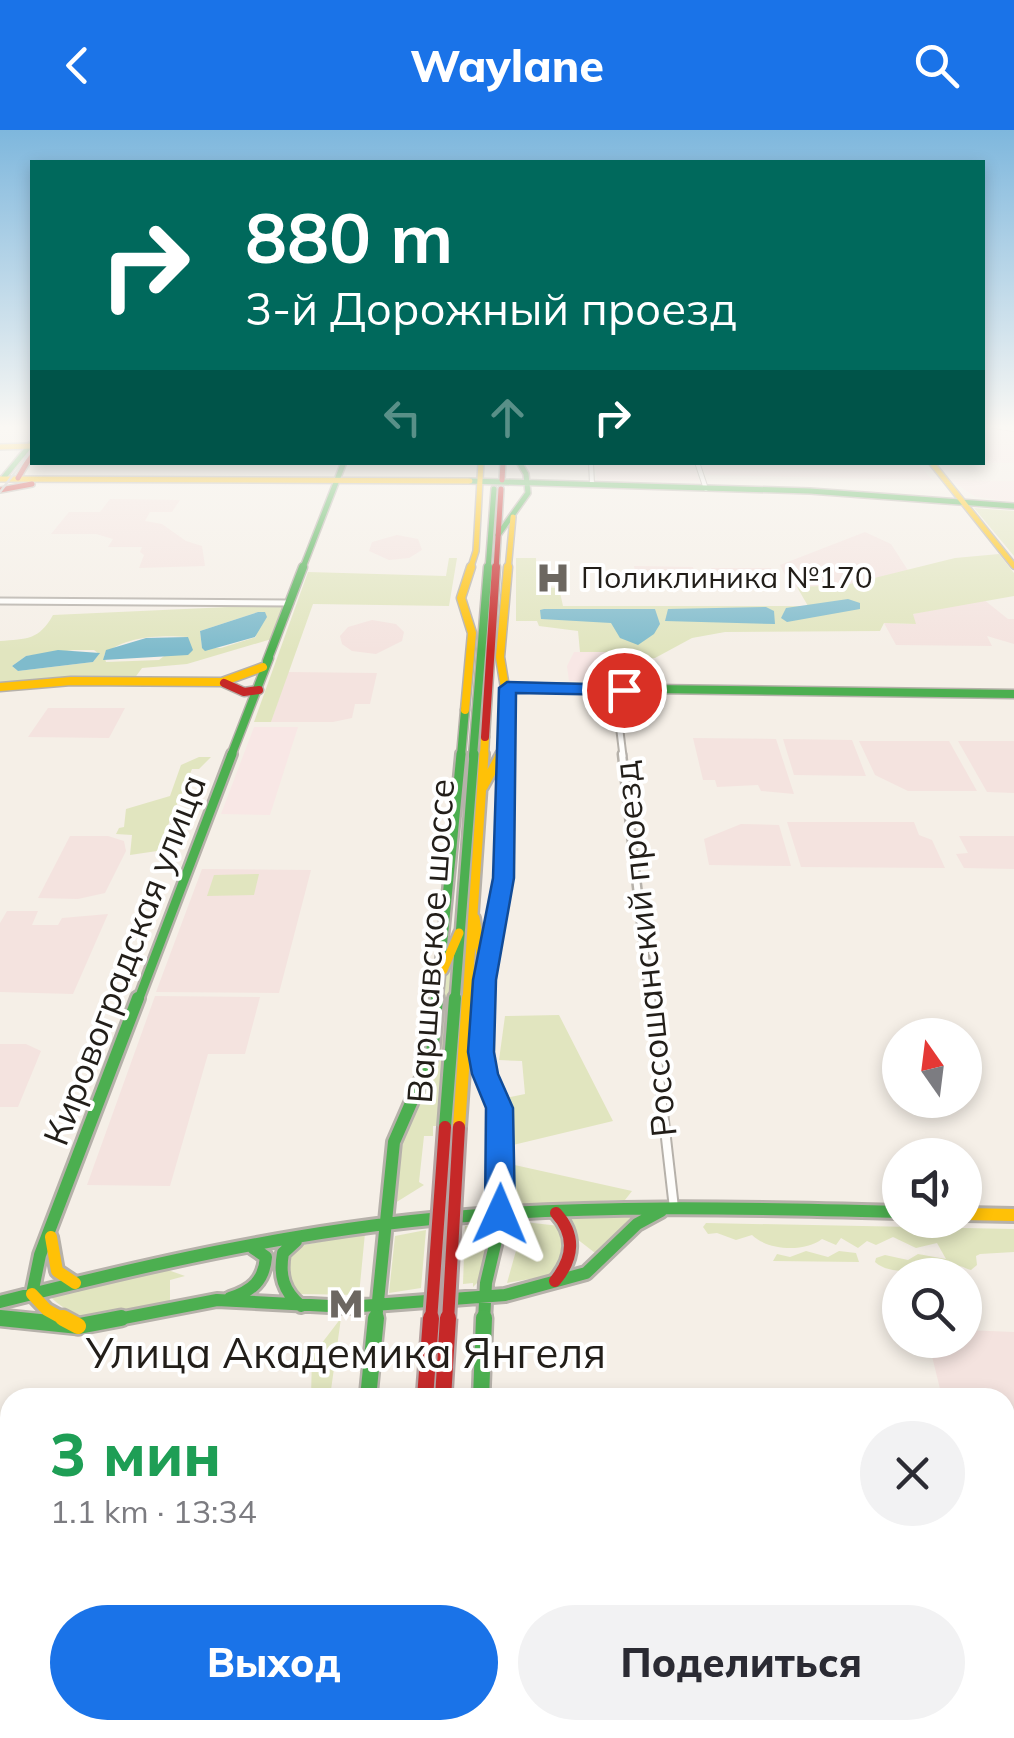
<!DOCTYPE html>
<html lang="ru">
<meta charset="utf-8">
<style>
body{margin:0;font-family:Mulish,sans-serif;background:#f2f2f3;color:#2b2b33;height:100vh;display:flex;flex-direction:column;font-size:38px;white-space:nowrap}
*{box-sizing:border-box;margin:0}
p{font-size:32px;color:#7c7c81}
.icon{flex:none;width:55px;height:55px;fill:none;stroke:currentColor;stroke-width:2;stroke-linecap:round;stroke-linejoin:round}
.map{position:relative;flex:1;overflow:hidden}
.panel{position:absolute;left:0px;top:1258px;width:1015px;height:352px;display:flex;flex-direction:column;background:#fff;border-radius:30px 30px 0 0;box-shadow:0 5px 15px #0003}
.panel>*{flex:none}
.top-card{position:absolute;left:30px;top:30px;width:955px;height:305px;border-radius:0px;box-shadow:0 5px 15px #0003;background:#00695c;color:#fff;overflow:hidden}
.needle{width:65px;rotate:346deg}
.fabs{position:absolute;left:882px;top:888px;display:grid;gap:20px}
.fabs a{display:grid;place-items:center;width:100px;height:100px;border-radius:50%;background:#fff;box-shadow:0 5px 15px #0003;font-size:50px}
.pin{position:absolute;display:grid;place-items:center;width:85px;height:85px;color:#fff;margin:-42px;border:5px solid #fff;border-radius:50%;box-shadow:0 2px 10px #0007}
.me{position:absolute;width:110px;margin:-55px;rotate:1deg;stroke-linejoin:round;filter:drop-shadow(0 0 8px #0008)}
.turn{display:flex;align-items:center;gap:35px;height:210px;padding:0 50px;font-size:45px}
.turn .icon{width:130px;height:130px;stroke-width:2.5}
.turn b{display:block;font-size:70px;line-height:85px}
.lanes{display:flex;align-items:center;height:95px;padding:0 50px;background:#0003;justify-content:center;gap:50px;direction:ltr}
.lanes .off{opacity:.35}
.round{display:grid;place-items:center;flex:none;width:105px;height:105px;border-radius:52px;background:#f2f2f3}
.overview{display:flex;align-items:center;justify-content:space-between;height:170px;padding:0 50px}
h1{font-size:60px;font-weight:800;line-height:75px;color:#1e9e55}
.primary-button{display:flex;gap:20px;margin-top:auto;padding:20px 50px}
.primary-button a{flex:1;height:115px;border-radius:60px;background:#1a73e8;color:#fff;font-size:40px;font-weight:800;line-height:115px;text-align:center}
.primary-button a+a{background:#f2f2f3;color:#2b2b33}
header{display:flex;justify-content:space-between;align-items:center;height:130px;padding:0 50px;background:#1a73e8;color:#fff;font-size:45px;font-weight:800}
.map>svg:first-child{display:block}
</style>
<header><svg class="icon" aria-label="back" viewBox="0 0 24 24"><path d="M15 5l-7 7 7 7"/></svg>Waylane<svg class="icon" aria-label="search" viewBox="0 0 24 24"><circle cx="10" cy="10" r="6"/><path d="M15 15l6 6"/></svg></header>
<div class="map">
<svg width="1014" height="1608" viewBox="0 0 1014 1608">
<rect width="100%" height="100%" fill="#f5efe7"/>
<path fill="#f8e7e5" d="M983 296 1014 300V333H961L982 332Z
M595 333H694L699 351 597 350Z
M701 333H918L932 350 706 345Z
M950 350 1014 351V372L976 367Z
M574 522H619L621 551H569L567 536Z
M254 597H298L270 685 221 684Z"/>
<path fill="#f4e3df" d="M110 369 180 370 172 382H150L145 391 162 394 186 411 202 416 205 436 139 438 144 425 140 422 142 417H108L113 409 96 404H51L69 382H100Z
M865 402 891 414 909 442 846 455 791 457 780 435Z
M397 405 418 409 422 420 409 428 389 430 369 421 372 412Z
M634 436 693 437 698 456H638Z
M711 438H771L779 457H717Z
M983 469 1008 489H1014V514L987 506 992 516 896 515 884 493 915 494 913 484Z
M372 490 396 494 404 502 402 511 376 524 352 521 342 514 340 506 348 497Z
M288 542 377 543 370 574H355L352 588 333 592H271Z
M48 578H125L109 608 28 607Z
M693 608 776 609 794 664 761 661 758 655 717 657 715 650H703Z
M783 609 852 610 866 646 794 645Z
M859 611H949L977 661H908L875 645Z
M958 611H1014V663L987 662Z
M787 692H914L919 705 932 710 945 738 801 737Z
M741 694 779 695 791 736 709 735 704 709Z
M70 706H108L124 711 126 721 105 763 78 769 38 768Z
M959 706H1014V739L964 738 956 724 968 723Z
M202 739 311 740 279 863 156 862Z
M7 781H38L32 795H58L62 788 108 784 73 864 0 862V793Z
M155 866 260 867 245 924H208L170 1056 87 1055Z
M0 914H26L41 921 18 977H0Z
M965 1200 1014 1202V1387L1005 1384V1268L942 1267 928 1210H965Z
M1005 1485 1012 1608H950L895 1600H1005Z"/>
<path fill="#e1e5bf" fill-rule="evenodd" d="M974 378 1014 381V426Z
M999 424 1014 443V466L913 484 916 494 884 493 880 501 725 502 692 508 655 528 621 531 619 522H580L578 501 539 496 537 491H516V428H536L537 457 559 458 563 476H808L797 457 846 455 955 428Z
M449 428H457L449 476 313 474 271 592H254L308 442 446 446Z
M274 475H286L275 508 187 534 142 538 134 549 0 556V511C27 509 39 510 53 485ZM258 482 256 507 221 518H202L200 501ZM188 507 159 530 106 532 104 525C124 506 161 505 188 507ZM74 520H94L99 524 93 532 18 541 12 536 26 526Z
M199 627H211L199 639H192L157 721 130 725 132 705 116 704 119 698 124 697 126 679 170 666 181 635Z
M259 744 254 765 207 766 214 745Z
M453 830 438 996H433V1006H424L419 1052 424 1055 395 1073 404 1002 435 935 445 849Z
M559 885 613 991 513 1015 505 968 525 964 522 931 499 930 505 886Z
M510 1034 632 1061 625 1070 522 1074 510 1065Z
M642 1082 599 1126 577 1109 567 1086Z
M524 1092 560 1096C570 1114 566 1130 553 1145L507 1153Z
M706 1093 1014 1099V1122L980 1124 976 1126 977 1135 971 1140C966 1139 961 1135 955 1136 933 1137 894 1149 875 1132L876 1128 885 1125 908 1130 918 1124 946 1129 937 1113 916 1118 893 1107 876 1115 867 1111 858 1118 841 1108 836 1115 822 1109C804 1123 767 1120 752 1105L736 1110 717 1103 708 1104 703 1097Z
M490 1094 479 1151 473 1157V1153L463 1154 465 1096Z
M426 1100 421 1158 389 1163 395 1106Z
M365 1103 359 1165 299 1164 286 1153V1129L294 1117Z
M806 1121 828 1127 839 1121 856 1123 859 1132 773 1131 777 1124 790 1127Z
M168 1140 185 1146 170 1150V1171C129 1188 80 1201 48 1164Z
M341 1188 330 1267H311L312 1226Z"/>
<path fill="#7fbbcc" d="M848 469 860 473V479L787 492 781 488 786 478Z
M766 477 774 481 775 494 665 491 668 479Z
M544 479H655L660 494 654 504 638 515 620 508 611 493 541 489 540 480Z
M258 482H265L267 487 255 507 205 521 202 518 200 501Z
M188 507 193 520 188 525 103 530 106 520 146 508Z
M58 520 100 523 93 532 18 541 12 536 26 526Z"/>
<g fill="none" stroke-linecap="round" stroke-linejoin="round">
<g stroke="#b6b1aa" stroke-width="6">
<path id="street-far3" d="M994 296 1014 299
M591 332 592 354
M697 332 706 359"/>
</g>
<g stroke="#b6b1aa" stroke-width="9">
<path id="street-far2" d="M0 471 290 473
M615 560 623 626"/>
</g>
<g stroke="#b6b1aa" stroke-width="11">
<path id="street-far1" d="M622 624 650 871"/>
</g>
<g stroke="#b6b1aa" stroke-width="12">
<path id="street" d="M650 868 674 1078"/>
</g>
<g stroke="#b6b1aa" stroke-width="8">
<path id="fast-far4" d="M4 347 32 313
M470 351 810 361 1014 376
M498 405 528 363 526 344 519 332
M302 440 344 332
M488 440 494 359"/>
</g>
<g stroke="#b6b1aa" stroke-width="11">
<path id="fast-far3" d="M267 531 303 437
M507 557 1014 564
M231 626 269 528
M461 626 465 580
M473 626 488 437"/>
</g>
<g stroke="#b6b1aa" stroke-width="14">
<path id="fast-far2" d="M138 871 232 624
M437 871 461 624
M455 871 474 624
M484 871 503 748 506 657"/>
</g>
<g stroke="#b6b1aa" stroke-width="18">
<path id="fast-far1" d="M484 868 481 922 485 944 499 972 501 1058 498 1102 486 1153 484 1191
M445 997 455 868
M296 1111 283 1123C279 1145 283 1161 301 1176
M32 1164 40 1125 138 868
M230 1168C252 1161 264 1151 266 1127L253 1118
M0 1172C142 1136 285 1103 431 1089 587 1074 744 1078 900 1082
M0 1188 15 1191
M108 1191 217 1170 348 1177 505 1165 586 1143 637 1094 661 1081
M376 1191 394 1012 432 925 437 868"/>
</g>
<g stroke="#b6b1aa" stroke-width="21">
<path id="fast" d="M0 1188 79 1196 121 1188
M368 1268 376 1188
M481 1268 484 1188
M400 1600V1608
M334 1608 335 1600"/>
</g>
<g stroke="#b6b1aa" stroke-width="8">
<path id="slow-far4" d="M0 317 32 316
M931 332 1014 436
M0 349 470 351
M470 440 476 421 481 332
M508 440 513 387"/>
</g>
<g stroke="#b6b1aa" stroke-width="11">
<path id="slow-far3" d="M0 557 71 551 222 552 263 537
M465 580 472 503 461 468 471 437
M484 626 485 607
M499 626 504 618
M507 626 508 576 500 527 508 437"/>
</g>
<g stroke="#b6b1aa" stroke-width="14">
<path id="slow-far2" d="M483 657 501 624
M506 657 507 624
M475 788 483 837
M443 840 459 803
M467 871 484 624"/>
</g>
<g stroke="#b6b1aa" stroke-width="18">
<path id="slow-far1" d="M459 997 468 868
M965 1084 1014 1085
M51 1107 57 1141 75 1153
M32 1164 47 1180 67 1191"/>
</g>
<g stroke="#b6b1aa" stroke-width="21">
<path id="slow" d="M63 1188 78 1196
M424 1600V1608
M471 1600V1608"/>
</g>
<g stroke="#b6b1aa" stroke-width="8">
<path id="jam-far2" d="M18 348 32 324
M502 350 503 332
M0 360 32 354
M496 440 501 359"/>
</g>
<g stroke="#b6b1aa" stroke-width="11">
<path id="jam-far1" d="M224 553 244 562 259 560
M485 607 496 437"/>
</g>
<g stroke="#b6b1aa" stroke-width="18">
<path id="jam" d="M555 1151C574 1128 576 1105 556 1083"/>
</g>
<use href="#street-far3" stroke="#fefdfb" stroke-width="4"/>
<use href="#street-far2" stroke="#fefdfb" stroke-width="5"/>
<use href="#street-far1" stroke="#fefdfb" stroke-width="6"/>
<use href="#street" stroke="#fefdfb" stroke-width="8"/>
<use href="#fast-far4" stroke="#4caf50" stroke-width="5"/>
<use href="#fast-far3" stroke="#4caf50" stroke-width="8"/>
<use href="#fast-far2" stroke="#4caf50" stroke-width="9"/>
<use href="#fast-far1" stroke="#4caf50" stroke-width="12"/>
<use href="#fast" stroke="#4caf50" stroke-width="16"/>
<use href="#slow-far4" stroke="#ffc107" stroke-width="5"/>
<use href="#slow-far3" stroke="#ffc107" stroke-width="8"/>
<use href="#slow-far2" stroke="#ffc107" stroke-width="9"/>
<use href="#slow-far1" stroke="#ffc107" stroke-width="12"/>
<use href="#slow" stroke="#ffc107" stroke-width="16"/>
<use href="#jam-far2" stroke="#c62828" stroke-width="5"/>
<use href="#jam-far1" stroke="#c62828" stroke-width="8"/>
<use href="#jam" stroke="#c62828" stroke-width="12"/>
<path stroke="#bcbbb9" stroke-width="2.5" d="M0 362 32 320"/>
<g stroke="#b6a3a2" stroke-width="18" stroke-linecap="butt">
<path id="jam-bridge-far1" d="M431 1191 445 997
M448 1191 459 997"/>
</g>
<g stroke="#b6a3a2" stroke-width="21" stroke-linecap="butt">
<path id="jam-bridge" d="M425 1268 431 1188
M443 1268 448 1188"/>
</g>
<use href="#jam-bridge-far1" stroke="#c62828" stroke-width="12"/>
<use href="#jam-bridge" stroke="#c62828" stroke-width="16"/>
</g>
<linearGradient id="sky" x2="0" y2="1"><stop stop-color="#7eb7dd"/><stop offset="0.57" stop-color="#faf8f4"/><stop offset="1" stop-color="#faf8f4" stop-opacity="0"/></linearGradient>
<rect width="1014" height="521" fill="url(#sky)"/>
<path fill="#1a73e8" stroke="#114b97" stroke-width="2.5" d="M507 552 624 555 633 560 624 565 516 563 514 748 496 850 494 922 498 944 513 978 515 1084 510 1094 500 1098 490 1094 485 1084 486 978 472 944 468 922 473 850 493 748 499 558Z"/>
<defs>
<g id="hospital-bare" transform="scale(2.7)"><path d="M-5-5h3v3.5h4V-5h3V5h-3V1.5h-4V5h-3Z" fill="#6c6761" stroke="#fff" stroke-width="2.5" paint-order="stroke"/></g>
<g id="metro-bare" transform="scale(2.7)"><path d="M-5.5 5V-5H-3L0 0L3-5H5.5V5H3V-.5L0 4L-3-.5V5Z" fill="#6c6761" stroke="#fff" stroke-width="2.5" paint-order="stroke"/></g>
</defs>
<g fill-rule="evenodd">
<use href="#hospital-bare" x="553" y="448"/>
<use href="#metro-bare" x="346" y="1174"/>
</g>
<g text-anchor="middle" stroke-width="8" stroke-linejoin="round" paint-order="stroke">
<g font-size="30" fill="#221e19" stroke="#fff" text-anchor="start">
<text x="581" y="458">Поликлиника №170</text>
</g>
<g font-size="35" fill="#221e19" stroke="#fff">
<text transform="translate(431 811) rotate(-86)" y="12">Варшавское шоссе</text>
<text transform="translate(645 819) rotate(-96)" y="12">Россошанский проезд</text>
<text transform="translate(125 830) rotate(-69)" y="12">Кировоградская улица</text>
</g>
<g font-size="42" fill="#221e19" stroke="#fff">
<text x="346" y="1238">Улица Академика Янгеля</text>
</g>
</g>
</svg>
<div class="fabs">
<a><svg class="needle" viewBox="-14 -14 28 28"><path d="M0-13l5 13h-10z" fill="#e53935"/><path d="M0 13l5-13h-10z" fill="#7c7c81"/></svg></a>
<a><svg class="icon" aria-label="sound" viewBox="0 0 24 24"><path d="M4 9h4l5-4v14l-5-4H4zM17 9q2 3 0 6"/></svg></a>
<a><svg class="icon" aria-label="search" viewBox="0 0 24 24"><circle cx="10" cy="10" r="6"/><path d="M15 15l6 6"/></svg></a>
</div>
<div class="pin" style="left:624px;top:560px;background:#d93025"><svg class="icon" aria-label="arrive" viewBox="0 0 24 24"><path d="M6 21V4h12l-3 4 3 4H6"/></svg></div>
<svg class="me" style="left:500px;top:1084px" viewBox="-20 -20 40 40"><path d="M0-17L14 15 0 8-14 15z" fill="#1a73e8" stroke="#fff" stroke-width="4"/></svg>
<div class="top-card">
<div class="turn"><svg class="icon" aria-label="right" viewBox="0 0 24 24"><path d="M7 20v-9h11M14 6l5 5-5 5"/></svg><div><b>880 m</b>3-й Дорожный проезд</div></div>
<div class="lanes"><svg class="icon off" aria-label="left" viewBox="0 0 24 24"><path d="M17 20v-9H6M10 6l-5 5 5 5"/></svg><svg class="icon off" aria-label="ahead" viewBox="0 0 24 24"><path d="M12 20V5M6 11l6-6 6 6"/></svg><svg class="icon" aria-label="right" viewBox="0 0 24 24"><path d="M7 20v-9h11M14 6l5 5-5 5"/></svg></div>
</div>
<section class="panel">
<div class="overview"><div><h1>3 мин</h1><p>1.1 km · 13:34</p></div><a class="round"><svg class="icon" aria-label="close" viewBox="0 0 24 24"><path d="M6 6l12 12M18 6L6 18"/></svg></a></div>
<div class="primary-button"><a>Выход</a><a>Поделиться</a></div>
</section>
</div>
